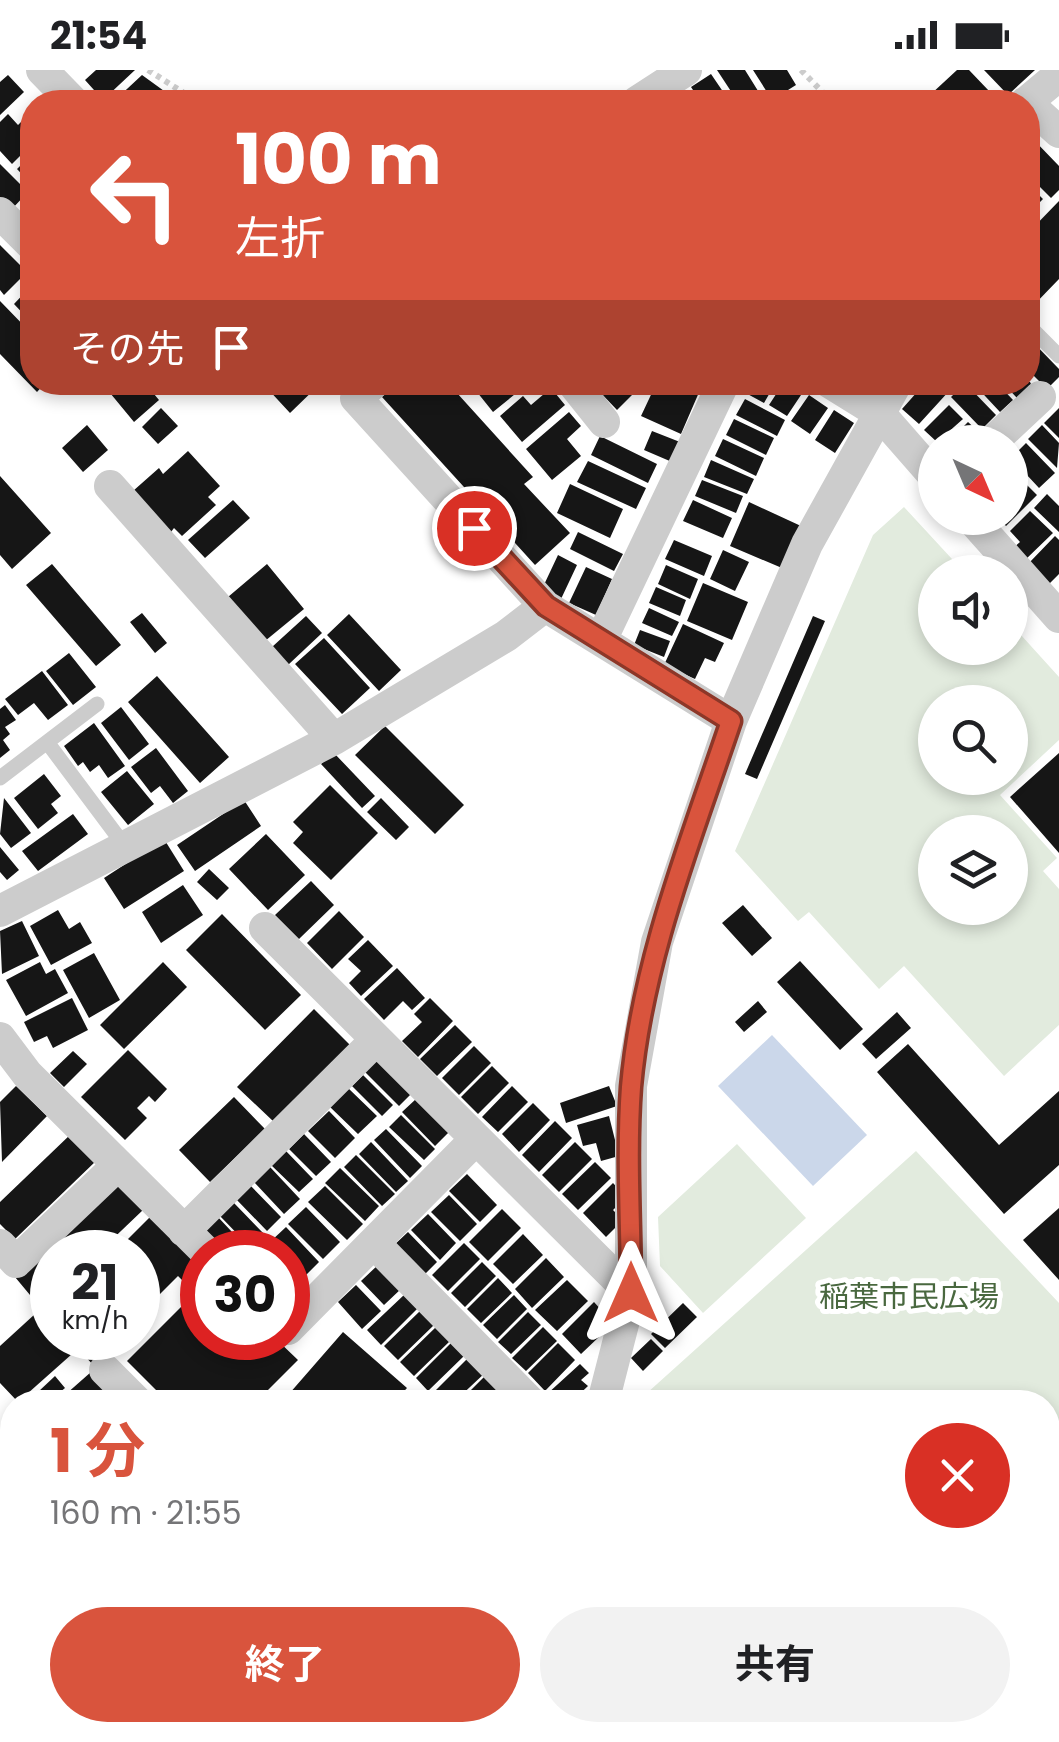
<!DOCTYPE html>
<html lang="ja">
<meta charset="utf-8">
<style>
body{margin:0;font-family:Poppins,"Noto Sans JP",sans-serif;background:#f2f2f2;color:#202124;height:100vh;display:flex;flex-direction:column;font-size:38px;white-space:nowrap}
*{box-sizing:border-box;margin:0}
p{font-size:32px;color:#757577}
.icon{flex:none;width:55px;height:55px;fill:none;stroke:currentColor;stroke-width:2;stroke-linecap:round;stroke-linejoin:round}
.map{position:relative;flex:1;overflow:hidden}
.details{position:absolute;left:0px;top:1320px;width:1060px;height:352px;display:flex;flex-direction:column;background:#fff;border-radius:40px 40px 0 0;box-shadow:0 5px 15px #0003}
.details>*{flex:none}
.hud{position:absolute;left:20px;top:20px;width:1020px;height:305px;border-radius:40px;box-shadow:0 5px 15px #0003;background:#d9543d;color:#fff;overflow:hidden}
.needle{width:65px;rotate:136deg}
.tools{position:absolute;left:918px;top:355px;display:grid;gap:20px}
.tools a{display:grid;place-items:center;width:110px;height:110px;border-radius:50%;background:#fff;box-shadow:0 5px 15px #0003;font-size:50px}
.speed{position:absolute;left:30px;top:1160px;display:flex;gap:20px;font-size:50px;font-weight:700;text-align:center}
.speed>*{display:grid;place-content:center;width:130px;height:130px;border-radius:50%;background:#fff;box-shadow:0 5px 15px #0003;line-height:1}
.speed small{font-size:25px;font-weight:400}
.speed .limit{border:15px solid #d22;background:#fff;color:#111}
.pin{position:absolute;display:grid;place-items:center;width:85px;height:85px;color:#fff;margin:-42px;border:5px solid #fff;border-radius:50%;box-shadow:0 2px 10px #0007}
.me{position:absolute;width:110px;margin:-55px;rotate:0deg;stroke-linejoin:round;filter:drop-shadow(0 0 8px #0008)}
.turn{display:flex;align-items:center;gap:35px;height:210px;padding:0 50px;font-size:45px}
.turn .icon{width:130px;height:130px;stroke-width:2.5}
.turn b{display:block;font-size:70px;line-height:85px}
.then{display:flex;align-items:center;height:95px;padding:0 50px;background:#0003;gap:20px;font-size:38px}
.round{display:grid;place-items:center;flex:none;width:105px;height:105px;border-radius:52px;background:#f2f2f2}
.overview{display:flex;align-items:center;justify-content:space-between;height:170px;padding:0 50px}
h1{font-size:60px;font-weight:700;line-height:75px;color:#d9543d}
.button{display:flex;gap:20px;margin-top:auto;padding:20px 50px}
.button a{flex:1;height:115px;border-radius:60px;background:#d9543d;color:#fff;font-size:40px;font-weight:700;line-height:115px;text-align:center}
.button a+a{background:#f2f2f2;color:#202124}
.status{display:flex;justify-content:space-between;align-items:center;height:70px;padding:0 50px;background:#fff;direction:ltr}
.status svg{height:28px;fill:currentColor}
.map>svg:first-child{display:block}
</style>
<div class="status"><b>21:54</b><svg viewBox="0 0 49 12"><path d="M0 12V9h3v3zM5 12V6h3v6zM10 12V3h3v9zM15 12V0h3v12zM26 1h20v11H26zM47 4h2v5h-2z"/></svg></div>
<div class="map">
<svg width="1059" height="1672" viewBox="0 0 1059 1672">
<rect width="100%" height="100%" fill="#fff"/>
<path fill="#e2ebde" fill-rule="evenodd" d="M904 437 964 502H935V578H1010V553L1059 607V670L1000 725 1057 788 1043 801 1059 819V955L1004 1006 904 896 879 919 809 842 798 851 735 781 873 465ZM935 632H1010V708H935ZM935 762H1010V838H935Z
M737 1074 806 1148 703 1243 660 1196 658 1147Z
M916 1081 1059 1233V1672H893L881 1660H1048V1332H637Z"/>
<path fill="#cbd7ea" d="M772 965 867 1065 813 1116 718 1016Z"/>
<path fill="#161616" d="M96 0H135L103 30 85 10Z
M717 0H745L765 32H738Z
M753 0H787L796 15 772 30Z
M957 0H969L990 22 978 32H937L930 25Z
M984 0H1035L1008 25Z
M711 4 730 32H701L691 17Z
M8 5 24 22 0 45V12Z
M142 5 171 26 164 32H113Z
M32 41V74L12 94 0 81V52L8 44 18 55Z
M1032 68 1059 96V120L1051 128 1028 105V73Z
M32 84V115L17 99Z
M0 94 28 122 10 141 0 131Z
M1028 114 1043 129 1028 144Z
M1059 131V209L1030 239 1028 163Z
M0 175 27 202 4 225 0 220Z
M32 215V253L14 234Z
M0 231 32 264V312H46L37 322 0 284Z
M1028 267 1059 299V307L1047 319 1028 300Z
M101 312H144L159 330 134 352Z
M271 312H322L290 343 266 317Z
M397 312H447L533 407 524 414 570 463 535 495 382 327Z
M469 312H530L493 342Z
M608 312H645L617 340 599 321Z
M657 312H683L700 320 681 364 641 346Z
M747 312H776L764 333 742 321Z
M784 312 805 319 787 346 769 335Z
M926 312H942L950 320 919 354 902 339Z
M972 312H996L1013 330 1000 342Z
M1002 312H1030L1031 314 1017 328Z
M965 313 996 345 982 359 951 327Z
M551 318 565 335 522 372 500 346 523 326 531 335Z
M809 325 828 338 810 364 791 351Z
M745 329 785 350 777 366 736 345Z
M949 335 963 349 937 372 924 360Z
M161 338 178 356 158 374 142 357Z
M1059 338V368L1044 353Z
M834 340 854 353 835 383 815 370Z
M569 342 581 356 567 369 581 386 552 410 526 379Z
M734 349 774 368 766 385 726 365Z
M968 352 983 366 977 372H948Z
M87 355 108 380 83 402 62 378Z
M1042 355 1059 373 1057 398 1028 369Z
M652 361 680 372 672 392 644 380Z
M600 366 657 394 648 413 591 385Z
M723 369 764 388 756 406 715 386Z
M1026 373 1055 403 1039 418 1011 388Z
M188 381 220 416 208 427 216 435 182 466 174 458 171 462 133 421 159 398 163 404Z
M711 390 754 409 747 424 704 407Z
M588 391 646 418 636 439 577 412Z
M0 406 51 463 12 499 0 485Z
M702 410 743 426 736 443 695 426Z
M1023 411 1037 425 1006 456 998 448H1010V424Z
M570 414 623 439 610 468 557 443Z
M1047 424 1059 436V462L1034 438Z
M233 430 250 448 205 488 188 470Z
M693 430 732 448 723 468 683 451Z
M749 432 801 456 782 498 730 476Z
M1030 441 1053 463 1024 491 1012 479 1020 472 1010 461Z
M578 462 623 484 614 501 570 479Z
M1055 466 1059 470V504L1049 514 1028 494Z
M674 470 712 486 704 506 665 489Z
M723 480 749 492 735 521 710 509Z
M558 485 577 495 561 529 542 519Z
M52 494 121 575 96 596 26 515Z
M267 494 304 539 265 571 228 527Z
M666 495 698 509 690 529 658 514Z
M586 497 612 509 596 545 569 533Z
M703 513 748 532 732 570 687 551Z
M656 517 686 530 680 546 649 533Z
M649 538 679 552 672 566 642 553Z
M142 543 167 573 155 583 130 552Z
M349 544 401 600 379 621 327 565Z
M306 546 322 563 288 595 272 577Z
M813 546 825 551 757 709 745 704Z
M683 554 724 573 715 592 705 588 695 609 664 595Z
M640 560 670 571 664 587 634 575Z
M324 568 370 618 342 644 295 594Z
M69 583 96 617 73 635 46 601Z
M42 601 68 635 48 650 34 633 18 645 5 629Z
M157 606 229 687 200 713 128 632Z
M5 635 16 650 5 657 10 664 3 670 10 680 0 688V639Z
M121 637 149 674 129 690 101 653Z
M94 653 125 696 108 708 99 695 90 702 83 692 78 696 64 676Z
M385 656 464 735 435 764 355 685Z
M156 678 188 721 173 733 160 716 151 723 131 697Z
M334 683 375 726 362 738 321 694Z
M1059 683V783L1010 727Z
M127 701 154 734 128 755 101 722Z
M44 704 61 726 51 734 58 743 38 759 14 728Z
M330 715 378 763 331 810 293 773 303 762 293 752Z
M4 728 31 763 11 778 0 764Z
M381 728 409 757 396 770 367 742Z
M244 730 261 756 195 801 177 775Z
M73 744 88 764 38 801 22 781Z
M266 764 305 805 268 840 229 799Z
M164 769 184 801 124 839 104 808Z
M0 777 19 800 7 810 0 802Z
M209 799 229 818 217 830 197 812Z
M311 811 334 835 299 869 275 845Z
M183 815 203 845 161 873 142 842Z
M743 835 772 868 752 886 722 853Z
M58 840 69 859 80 852 92 873 51 895 30 856Z
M339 841 364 867 332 899 307 873Z
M222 844 301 925 265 960 186 880Z
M22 851 39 886 2 904 0 861Z
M368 870 393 896 361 926 349 913 361 901 348 889Z
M94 883 120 930 89 948 63 900Z
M800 891 863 959 840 980 777 912Z
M40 892 46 904 55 899 68 923 26 946 6 910Z
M163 892 187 917 124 979 100 955Z
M397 898 425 928 412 940 403 931 384 950 364 929Z
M72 928 88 960 53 978 47 966 34 972 24 952Z
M430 928 453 951 418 987 402 971 422 952 414 944Z
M758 931 767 942 744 962 735 952Z
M314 939 350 975 274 1052 237 1017Z
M897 942 911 958 876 989 862 974Z
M455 955 472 972 437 1006 420 989Z
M908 974 999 1075 1059 1021V1095L1004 1144 877 1002Z
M474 976 491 993 459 1025 442 1008Z
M128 980 167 1019 155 1032 149 1026 137 1038 147 1048 125 1070 81 1027Z
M73 981 87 994 64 1017 50 1003Z
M377 988 412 1023 399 1036 364 1001Z
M492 996 509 1013 478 1044 461 1027Z
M363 1005 393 1035 382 1046 352 1016Z
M16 1016 47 1046 2 1092 0 1032Z
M512 1016 528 1032 498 1062 482 1047Z
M609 1016 617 1036 566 1053 560 1033Z
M348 1018 377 1046 358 1064 330 1037Z
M234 1027 265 1059 210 1112 179 1080Z
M416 1029 449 1062 435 1076 402 1042Z
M533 1033 550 1050 519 1082 502 1064Z
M329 1041 355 1068 335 1088 308 1061Z
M401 1045 435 1079 424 1090 389 1057Z
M609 1046 619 1086 601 1091 596 1073 583 1076 577 1055Z
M555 1051 572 1068 539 1102 522 1085Z
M386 1059 422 1096 410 1108 374 1070Z
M72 1063 97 1090 15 1169 0 1154V1132Z
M304 1064 331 1092 316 1106 289 1079Z
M371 1072 408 1111 396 1122 359 1084Z
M575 1072 592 1089 559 1122 542 1105Z
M285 1080 313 1109 299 1122 271 1095Z
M356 1085 395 1124 382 1136 344 1097Z
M595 1092 611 1108 578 1140 562 1124Z
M270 1097 300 1129 284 1144 254 1112Z
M340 1098 379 1136 365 1151 325 1113Z
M467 1104 497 1135 480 1152 449 1121Z
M118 1112 144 1139 99 1182H52V1188L46 1181Z
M613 1113 626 1127 613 1140 623 1150 606 1167 583 1143Z
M249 1114 281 1147 267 1161 235 1128Z
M325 1116 363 1154 347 1170 308 1132Z
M449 1125 477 1154 460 1171 431 1142Z
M234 1133 264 1164 250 1177 220 1146Z
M306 1137 340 1172 323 1189 288 1154Z
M1059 1138V1210L1023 1170Z
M502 1139 521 1158 488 1191 469 1172Z
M428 1144 456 1173 440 1190 411 1160Z
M152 1145 202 1195V1268H275L298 1290 256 1332H168L127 1291 195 1223 178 1206 159 1225 138 1204V1182H115Z
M217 1146 248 1179 244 1182H226L203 1159Z
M286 1157 319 1192 304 1207 288 1190V1182H280L270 1172Z
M408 1162 437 1192 422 1207 392 1177Z
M523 1164 543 1185 513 1214 493 1194Z
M464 1173 480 1189 448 1221 432 1205Z
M38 1187 52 1204V1226L40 1237 15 1207Z
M546 1188 564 1207 532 1238 515 1219Z
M482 1192 496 1206 465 1237 451 1223Z
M379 1194 402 1218 384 1235 361 1211Z
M498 1208 512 1223 481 1253 467 1239Z
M567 1210 588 1231 557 1261 535 1240Z
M356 1215 381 1241 362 1259 338 1232Z
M405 1224 418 1238 381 1275 367 1260Z
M514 1225 527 1239 497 1269 483 1255Z
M594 1232 603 1242 591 1255 601 1265 581 1284 562 1264Z
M683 1233 697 1247 665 1278 651 1264Z
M420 1241 434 1255 398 1290 384 1276Z
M528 1242 541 1255 511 1284 498 1272Z
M35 1244 72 1284 18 1332 0 1313V1276Z
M436 1257 450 1271 414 1306 400 1292Z
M543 1257 557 1271 526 1301 512 1288Z
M343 1262 407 1318 394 1332H282Z
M77 1268H100L111 1280 94 1296 72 1272Z
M651 1269 663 1281 643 1301 631 1288Z
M452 1272 465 1285 428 1321 416 1308Z
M558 1273 575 1290 545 1321 528 1303Z
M470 1286 486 1302 454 1332H442L433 1323Z
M580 1294 589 1303 581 1310 588 1316 571 1332H553L546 1325Z
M91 1302 109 1322 97 1332H57Z
M488 1303 505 1320 493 1332H459Z
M55 1306 65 1318 48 1332 38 1322Z
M12 1358V1459L3 1468 0 1370Z
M12 1510V1555L0 1568V1523Z
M72 1660H110L100 1672H86Z
M167 1660H185L175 1672H157Z
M209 1660H225L215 1672H199Z
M473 1660H499L489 1672H463Z
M768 1660H804L806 1662 797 1672H756Z
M848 1660H875L879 1665 872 1672H854L845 1663Z"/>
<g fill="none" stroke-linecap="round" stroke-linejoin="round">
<path stroke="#ccc" stroke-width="6" stroke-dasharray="5 5" stroke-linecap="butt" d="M148 0 198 32
M801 0 832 32"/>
<path stroke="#ccc" stroke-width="15" d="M1028 255 1059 286
M47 672 124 775
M0 708 97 634
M713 1660 723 1671"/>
<path stroke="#ccc" stroke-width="32" d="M42 0 73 32
M1028 31 1059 5
M637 32 686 0
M1026 32 1059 62
M0 143 32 175
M375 312 356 328 545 536
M572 312 604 352
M829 312 879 343 935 407
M992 372 1040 327
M110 416 334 669
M971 448 1059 547
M601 570 724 312
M0 841 334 669 506 566 545 536 731 651
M265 858 631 1223
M0 968 27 1004 206 1182
M184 1161 376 970
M374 1173 530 1332
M0 1175 16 1192 118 1095
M288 1259 474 1071
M105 1300 137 1332
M603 1332 631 1223V1016L657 872 731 651 807 474 897 312
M0 1611 12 1596
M21 1660 43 1672
M822 1660 834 1672
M566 1672 567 1660"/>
</g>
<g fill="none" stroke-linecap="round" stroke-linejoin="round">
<g stroke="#8d3728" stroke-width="25">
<path id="route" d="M474 458 546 536 731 651C691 770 642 891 631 1017 626 1085 631 1155 631 1223"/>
</g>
<use href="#route" stroke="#d9543d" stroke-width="18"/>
</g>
<g text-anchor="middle" stroke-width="10" stroke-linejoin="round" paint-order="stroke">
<g font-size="30" fill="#49683f" stroke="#fff">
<text x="909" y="1237">稲葉市民広場</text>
</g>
</g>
</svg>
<div class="tools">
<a><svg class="needle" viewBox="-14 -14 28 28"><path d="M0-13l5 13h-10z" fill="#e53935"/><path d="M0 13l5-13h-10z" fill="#757577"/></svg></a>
<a><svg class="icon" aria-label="sound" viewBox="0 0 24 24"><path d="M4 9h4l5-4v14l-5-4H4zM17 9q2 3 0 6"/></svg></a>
<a><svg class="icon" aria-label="search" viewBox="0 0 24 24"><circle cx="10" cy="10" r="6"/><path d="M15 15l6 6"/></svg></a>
<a><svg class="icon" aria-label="layers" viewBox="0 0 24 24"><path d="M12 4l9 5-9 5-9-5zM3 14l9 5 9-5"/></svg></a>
</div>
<div class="speed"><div>21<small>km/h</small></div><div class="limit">30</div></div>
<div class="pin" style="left:474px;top:458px;background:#d93025"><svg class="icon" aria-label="arrive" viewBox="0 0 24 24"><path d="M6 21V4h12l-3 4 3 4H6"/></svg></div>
<svg class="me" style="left:631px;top:1223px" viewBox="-20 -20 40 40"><path d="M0-17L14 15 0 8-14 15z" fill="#d9543d" stroke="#fff" stroke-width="4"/></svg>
<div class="hud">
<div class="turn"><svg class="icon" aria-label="left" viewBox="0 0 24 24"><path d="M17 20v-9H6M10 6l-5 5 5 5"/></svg><div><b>100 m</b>左折</div></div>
<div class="then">その先<svg class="icon" aria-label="arrive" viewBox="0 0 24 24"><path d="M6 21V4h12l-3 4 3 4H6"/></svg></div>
</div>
<section class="details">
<div class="overview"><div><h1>1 分</h1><p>160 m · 21:55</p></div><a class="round" style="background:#d93025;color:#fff"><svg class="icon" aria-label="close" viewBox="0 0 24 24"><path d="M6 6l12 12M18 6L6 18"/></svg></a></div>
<div class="button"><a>終了</a><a>共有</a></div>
</section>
</div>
